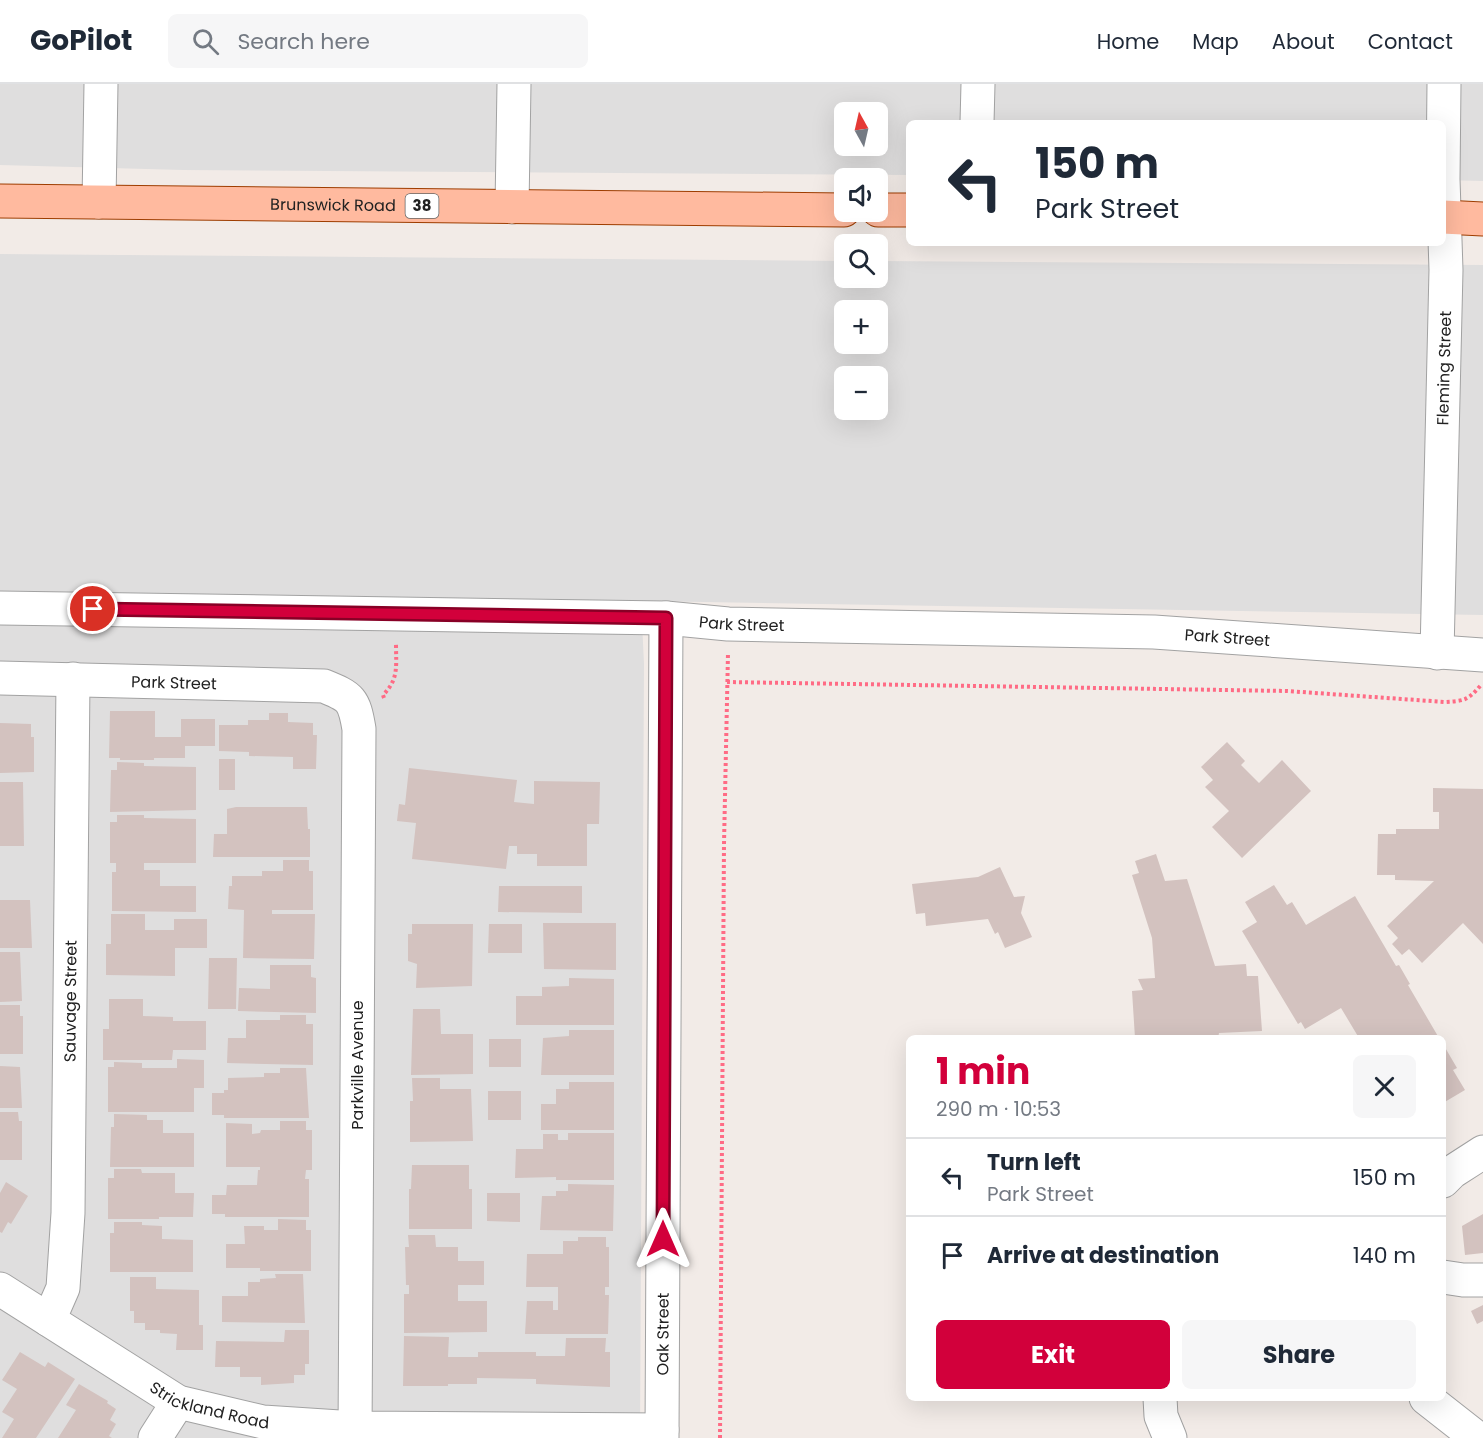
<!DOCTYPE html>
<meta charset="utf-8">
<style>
body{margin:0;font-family:Poppins,sans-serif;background:#f6f6f7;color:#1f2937;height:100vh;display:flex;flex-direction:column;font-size:22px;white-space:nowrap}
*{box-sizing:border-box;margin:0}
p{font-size:20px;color:#747a83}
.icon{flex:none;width:33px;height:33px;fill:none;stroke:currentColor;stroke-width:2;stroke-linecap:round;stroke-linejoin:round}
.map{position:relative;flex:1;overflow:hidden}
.drawer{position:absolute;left:906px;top:951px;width:540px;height:366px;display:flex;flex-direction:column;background:#fff;border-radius:9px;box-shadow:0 6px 24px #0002}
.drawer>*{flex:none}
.guide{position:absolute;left:906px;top:36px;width:540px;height:126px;border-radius:9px;box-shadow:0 6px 24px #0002;background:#fff;color:#1f2937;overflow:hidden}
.needle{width:39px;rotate:352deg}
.fabs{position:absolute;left:834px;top:18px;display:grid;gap:12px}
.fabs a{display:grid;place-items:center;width:54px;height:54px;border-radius:9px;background:#fff;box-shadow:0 6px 24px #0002;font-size:30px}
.pin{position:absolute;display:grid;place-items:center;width:51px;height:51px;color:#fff;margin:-26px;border:3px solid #fff;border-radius:50%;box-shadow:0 2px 6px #0007}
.me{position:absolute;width:66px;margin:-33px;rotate:0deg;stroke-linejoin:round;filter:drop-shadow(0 0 4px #0008)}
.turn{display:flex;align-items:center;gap:21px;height:126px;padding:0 30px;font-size:27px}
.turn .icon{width:78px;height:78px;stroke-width:2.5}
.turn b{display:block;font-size:42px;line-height:51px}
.round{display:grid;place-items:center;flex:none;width:63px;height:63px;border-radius:9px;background:#f6f6f7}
.summary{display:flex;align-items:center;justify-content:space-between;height:102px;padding:0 30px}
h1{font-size:36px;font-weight:700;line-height:45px;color:#d2003b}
.action{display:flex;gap:12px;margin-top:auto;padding:12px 30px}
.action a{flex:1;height:69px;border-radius:9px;background:#d2003b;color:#fff;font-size:24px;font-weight:700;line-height:69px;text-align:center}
.action a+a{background:#f6f6f7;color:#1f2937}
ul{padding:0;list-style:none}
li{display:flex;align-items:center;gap:18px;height:78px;padding:0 30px;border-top:2px solid #e0e1e3}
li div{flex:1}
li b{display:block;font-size:22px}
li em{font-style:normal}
header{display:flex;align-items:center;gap:36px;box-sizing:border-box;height:84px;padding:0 30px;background:#fff;border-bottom:2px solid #e0e1e3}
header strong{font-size:28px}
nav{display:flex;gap:33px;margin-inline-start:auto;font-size:21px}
.search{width:420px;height:54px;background:#f6f6f7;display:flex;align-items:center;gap:15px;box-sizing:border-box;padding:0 21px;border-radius:9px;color:#747a83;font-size:22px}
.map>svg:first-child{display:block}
</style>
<header>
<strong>GoPilot</strong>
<div class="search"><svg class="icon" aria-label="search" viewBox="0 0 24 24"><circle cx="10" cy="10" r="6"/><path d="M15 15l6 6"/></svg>Search here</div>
<nav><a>Home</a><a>Map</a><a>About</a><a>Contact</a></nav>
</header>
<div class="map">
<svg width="1483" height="1354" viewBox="0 0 1483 1354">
<rect width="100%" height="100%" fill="#f2ebe7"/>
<path fill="#dfdede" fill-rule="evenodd" d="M0 0H1483V97L1443 96V39H909V91L183 86 0 81ZM844 28H878V62H844Z
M0 170 844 177V194H878V177L1483 181V531L641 517 644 580 640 1354H0ZM844 226H878V260H844ZM844 292H878V326H844Z"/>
<path fill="#d3c2bf" d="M110 627H155V653H181V635H215V662H185V674H154V676H120V674H109Z
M269 629H288V638L313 639V651H317L316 685H293V673L249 672V668L219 667V641H248V636H269Z
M0 639 31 640V653H34V688L0 689Z
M1227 658 1245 677 1241 681 1259 699 1282 676 1311 707 1242 774 1212 743 1229 727 1205 703 1213 696 1201 683Z
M219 675H235V706H219Z
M117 678 144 679V682L196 683V726L110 728 111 686H117Z
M409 684 517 696 514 718 534 720V697L600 698 599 740H587V782H537V770H517V762H509L506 785 412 775 416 739 397 737 399 720 405 721Z
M0 698H23L24 762H0Z
M1433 704 1483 705V860L1463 839 1422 879 1409 865 1402 871 1392 860 1398 854 1387 842 1434 797 1395 796V791H1377L1378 750H1396V745H1439V728H1433Z
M236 723H307L308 745H310V773H213L214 750H227V725Z
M117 731H144V734L196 735V779H144V786H160V802H196V828L112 827V788H116V779H110V738H117Z
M1156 770 1165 797 1187 795 1215 882 1246 880 1247 892H1258L1262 947 1219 949 1218 954H1135L1132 907 1143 906 1138 895 1155 894 1152 854 1132 791 1139 789 1135 777Z
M283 776H309V787H313V826H272V830H315L314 875 243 874 244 826 228 825 229 802H232V792H262V787H283Z
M1000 783 1014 813 1025 812 1021 829 1032 853 1005 864 998 848 995 850 988 835 926 842 925 829 916 830 912 800 978 793Z
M1274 801 1287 821 1292 818 1306 841 1355 812 1396 882 1399 881 1410 900 1408 901 1439 954H1359L1341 924 1305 945 1301 938 1298 940 1242 847 1257 838 1245 818Z
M499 802H582V829L498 828Z
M0 816H30L32 864H0Z
M111 830H145V846H174V835H207V864H175V892L106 891V860H111Z
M543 839H616V886L544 885Z
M412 840H473L472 902 416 904 417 880 408 877V850H412Z
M489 840H522V869H488Z
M0 868H20L22 917 0 918Z
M209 874H237L236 925H208Z
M270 881H311V893L316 894V929L238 927 239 904 270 905Z
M569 894 614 895V941H516V912H542V903L569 902Z
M109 915H143V932L173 933V937H206V966H173L172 976H103V945H109Z
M0 921H20V932H23V970H0Z
M413 925H440L441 950H473V990L411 991Z
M280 931H306V940H313V981L227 979 228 954H246V936H280Z
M569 946H614V991H541L543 954 569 952Z
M489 955H521V983H489Z
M1443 960 1457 984 1453 986 1465 1006 1443 1019Z
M177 975 204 976V1004H194V1028H108V983H114V978L142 979V984H177Z
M0 982 20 983 22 1024H0Z
M280 984H306L309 1034H224V1031H212V1009H224V1006H228V994L264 993V989H280Z
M412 994H440V1005H471L473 1057 410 1058V1017H413Z
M569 998H614V1046H541V1020H556V1005H569Z
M488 1007H521V1036H488Z
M0 1028H18L19 1037H22V1076H0Z
M114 1030 147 1031V1036H163V1049H194V1083H110L111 1043H114Z
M280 1037H306V1046H312V1086H306L305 1095H309V1133H225V1130H212V1111H226L227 1101H257L258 1086H260V1083H226V1039L252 1040V1050L260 1049 261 1046H280Z
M568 1049H614V1096H556V1093L515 1094 516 1065H543V1050H558V1056H568Z
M412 1081H469V1105H472V1145H409V1105H411Z
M114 1085H141L142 1089H175V1109H194L193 1133H159V1135H108V1094H114Z
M6 1098 28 1112 11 1140 8 1138 2 1149 0 1148V1109Z
M568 1100 614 1101 613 1147 540 1146 542 1112H556V1107H568Z
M487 1109H520V1138L487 1137Z
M1483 1130V1169L1465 1171 1462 1142Z
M278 1135 306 1136V1146H311V1187H260V1184H226V1160H245L244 1142H264V1146H278Z
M114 1138H142V1141L162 1142V1155L193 1156V1188H110V1149H114Z
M408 1151H435L436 1163H458V1177H484V1201H458V1217H487V1248L404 1249V1210H409V1201H406L405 1163H409Z
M578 1153H606V1163H609V1203H605V1211H609L608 1250H525L527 1217H553V1226H558V1203H526L527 1170H563V1157H578Z
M275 1190H303L305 1239 222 1238V1212H248V1198H260V1195L276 1194Z
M130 1193H156V1205L199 1206V1241H203V1266H176L177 1250 160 1249V1246H145V1239H134V1227H130Z
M1483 1221V1237L1477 1240 1471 1227Z
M285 1246H309V1280H305V1291H294V1299L261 1301V1293H240V1283H215L216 1257 284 1258Z
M404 1252 449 1253 448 1273H478V1268H536V1272H565L566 1254H606L605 1268H610V1303L536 1300V1295L477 1294V1300H448V1302H403Z
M20 1268 45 1283 48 1278 75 1295 36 1354H2L14 1335 2 1328 17 1305 2 1296Z
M79 1300 108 1317 107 1319 116 1325 110 1336 116 1340 109 1352 112 1354H58L76 1326 66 1321Z"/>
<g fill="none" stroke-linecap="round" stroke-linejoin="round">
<g stroke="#a2a2a2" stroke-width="35">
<g id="minor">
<path d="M977 39 978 0"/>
<path d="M99 118 101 0"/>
<path d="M512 123 514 0"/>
<path id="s1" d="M0 524 666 534 728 540 1154 548 1483 571"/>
<path id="s2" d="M1437 569 1446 186 1443 95 1444 0"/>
<path id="s3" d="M0 594 324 602C351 613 354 615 359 645L355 1354"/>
<path d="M1443 1097 1452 1088 1483 1068"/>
<path d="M1443 1193 1463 1196H1483"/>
<path id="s4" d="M0 1205 178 1318 263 1338 355 1344 662 1346"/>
<path id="s5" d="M49 1236 63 1204 68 1129 73 595"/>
<path d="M1160 1314 1161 1332 1170 1354"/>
<path d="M1426 1314 1477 1354"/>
<path d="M155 1354 178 1318"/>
<path id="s6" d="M662 1354 666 534"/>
</g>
</g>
<g stroke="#9e3d00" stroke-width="35">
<g id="major">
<path id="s7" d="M0 117 844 126"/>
<path d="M878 126H909"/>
<path d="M1443 133 1483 135"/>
</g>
</g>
<path stroke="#ff6b85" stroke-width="4" stroke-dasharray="3 3" stroke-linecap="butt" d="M727 598 1287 607 1445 618C1465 617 1468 616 1481 601
M384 614 383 611C399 595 396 582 396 560
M720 1354 724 760 728 569"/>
<use href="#minor" stroke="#fff" stroke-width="33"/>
<use href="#major" stroke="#ffba9f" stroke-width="33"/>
</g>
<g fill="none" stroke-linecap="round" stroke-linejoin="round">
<g stroke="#880026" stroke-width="15">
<path id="route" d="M93 525 666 534 663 1155"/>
</g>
<use href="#route" stroke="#d2003b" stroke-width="10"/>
</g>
<g text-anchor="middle" stroke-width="5" stroke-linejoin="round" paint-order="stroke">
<rect fill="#fff" stroke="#646464" stroke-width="1.5" x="405.5" y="110" width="33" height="24" rx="4.5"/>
<g font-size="15" font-weight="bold" fill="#212121">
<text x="422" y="127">38</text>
</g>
<g font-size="16" fill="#212121" stroke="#fff">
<text dy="6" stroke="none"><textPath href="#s7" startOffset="333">Brunswick Road</textPath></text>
<text dy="6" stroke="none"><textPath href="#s2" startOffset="285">Fleming Street</textPath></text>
<text dy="6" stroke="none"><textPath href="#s1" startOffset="742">Park Street</textPath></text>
<text dy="6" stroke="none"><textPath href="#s1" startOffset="1228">Park Street</textPath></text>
<text dy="6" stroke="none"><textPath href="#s3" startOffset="174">Park Street</textPath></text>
<text dy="6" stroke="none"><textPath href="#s5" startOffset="322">Sauvage Street</textPath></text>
<text transform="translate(357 981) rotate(-90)" y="6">Parkville Avenue</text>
<text dy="6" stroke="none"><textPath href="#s6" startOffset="104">Oak Street</textPath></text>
<text dy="6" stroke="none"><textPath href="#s4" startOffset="242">Strickland Road</textPath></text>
</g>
</g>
</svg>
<div class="fabs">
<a><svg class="needle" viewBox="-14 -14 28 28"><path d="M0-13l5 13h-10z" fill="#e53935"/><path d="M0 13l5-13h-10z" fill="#747a83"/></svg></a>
<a><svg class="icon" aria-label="sound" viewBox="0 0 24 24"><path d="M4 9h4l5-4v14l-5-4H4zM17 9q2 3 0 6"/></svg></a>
<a><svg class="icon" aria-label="search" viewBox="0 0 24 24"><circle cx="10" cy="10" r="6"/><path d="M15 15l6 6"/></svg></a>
<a>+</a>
<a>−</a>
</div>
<div class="pin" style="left:93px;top:525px;background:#d93025"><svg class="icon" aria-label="arrive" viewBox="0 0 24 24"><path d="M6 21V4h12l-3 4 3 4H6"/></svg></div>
<svg class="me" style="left:663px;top:1155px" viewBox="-20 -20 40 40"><path d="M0-17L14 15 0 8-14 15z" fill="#d2003b" stroke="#fff" stroke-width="4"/></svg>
<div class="guide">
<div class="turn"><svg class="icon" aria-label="left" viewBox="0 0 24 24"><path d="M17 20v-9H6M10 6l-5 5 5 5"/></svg><div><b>150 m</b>Park Street</div></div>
</div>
<section class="drawer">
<div class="summary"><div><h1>1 min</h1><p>290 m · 10:53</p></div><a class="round"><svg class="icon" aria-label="close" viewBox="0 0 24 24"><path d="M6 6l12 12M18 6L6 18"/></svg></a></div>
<ul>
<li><svg class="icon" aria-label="left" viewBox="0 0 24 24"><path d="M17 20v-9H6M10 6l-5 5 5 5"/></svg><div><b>Turn left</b><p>Park Street</p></div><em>150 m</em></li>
<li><svg class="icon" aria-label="arrive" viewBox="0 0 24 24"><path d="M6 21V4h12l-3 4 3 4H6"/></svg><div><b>Arrive at destination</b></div><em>140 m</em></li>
</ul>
<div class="action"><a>Exit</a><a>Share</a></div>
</section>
</div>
